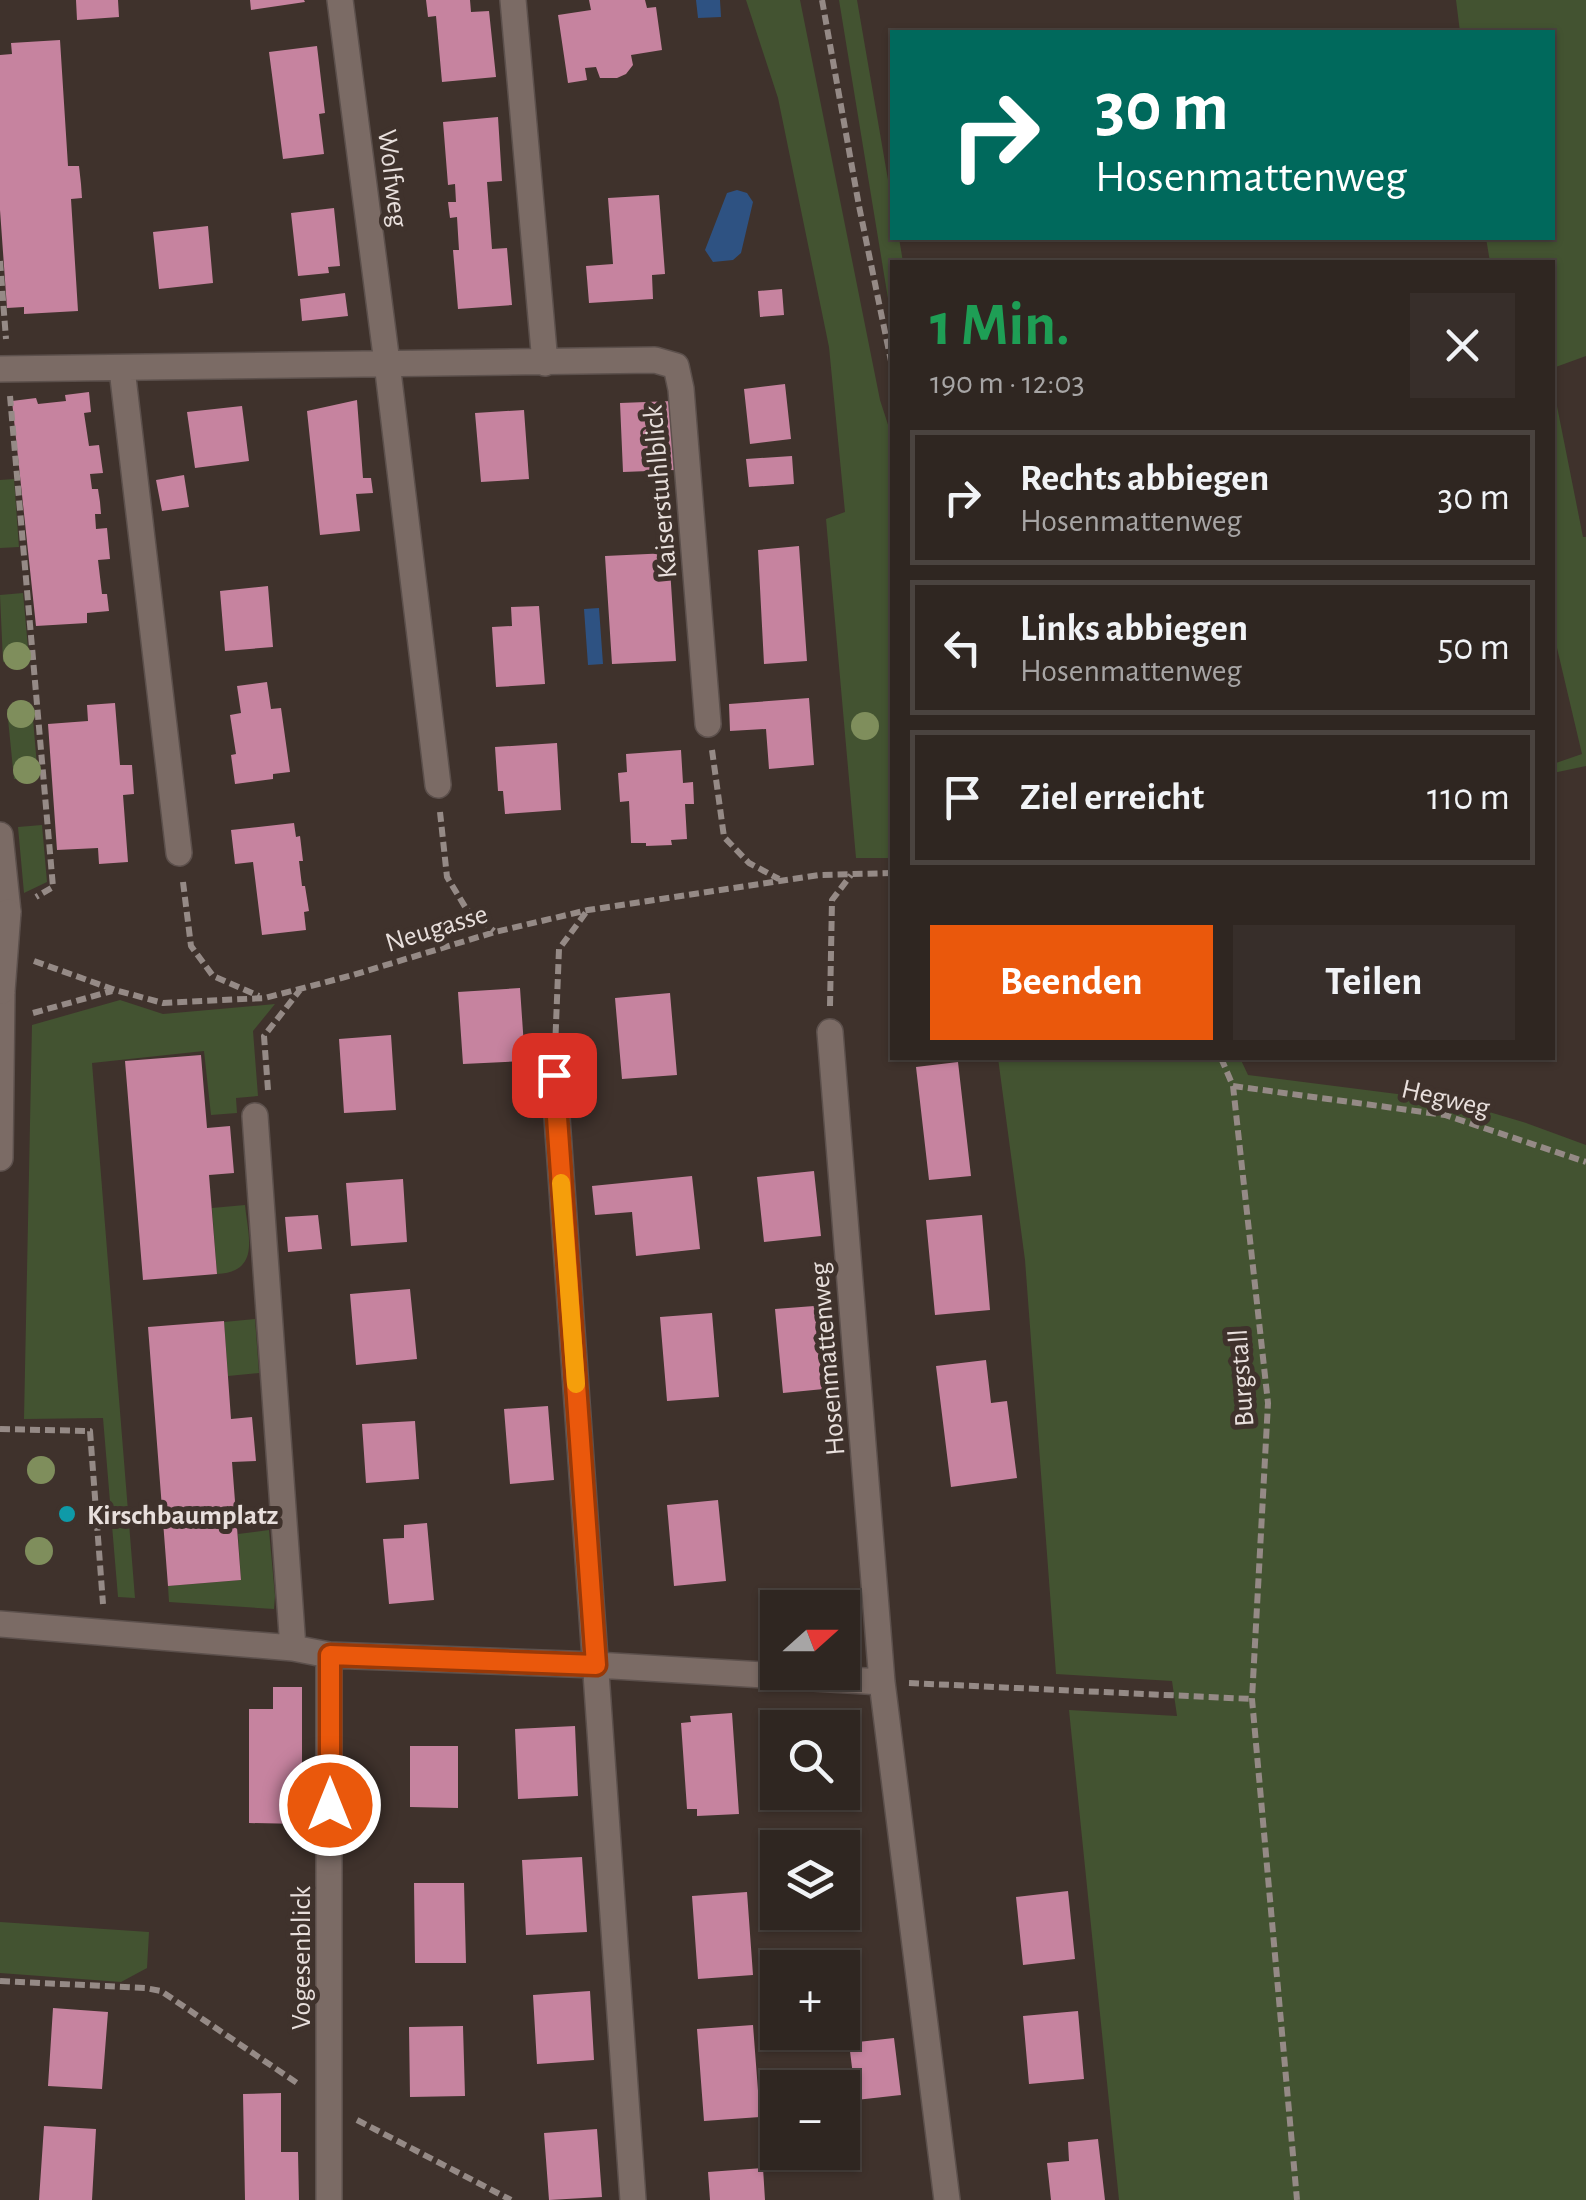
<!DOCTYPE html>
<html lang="de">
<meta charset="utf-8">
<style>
body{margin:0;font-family:"Alegreya Sans",sans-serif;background:#372e2a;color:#f1f3f6;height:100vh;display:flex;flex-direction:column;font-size:38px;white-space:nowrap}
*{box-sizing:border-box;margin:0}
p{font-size:32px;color:#a7a5a5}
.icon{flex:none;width:55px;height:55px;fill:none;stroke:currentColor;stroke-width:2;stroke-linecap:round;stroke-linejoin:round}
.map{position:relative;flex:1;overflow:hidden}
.drawer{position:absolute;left:890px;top:260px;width:665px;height:800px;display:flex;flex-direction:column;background:#2f2621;border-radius:0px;box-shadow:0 2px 8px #0004,0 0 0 2px #4a433f}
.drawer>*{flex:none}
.hud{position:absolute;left:890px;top:30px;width:665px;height:210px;border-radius:0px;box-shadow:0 2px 8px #0004,0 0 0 2px #4a433f;background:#00695c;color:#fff;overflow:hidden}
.needle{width:65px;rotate:69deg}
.tools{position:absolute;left:760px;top:1590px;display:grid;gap:20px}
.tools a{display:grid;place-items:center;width:100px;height:100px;border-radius:0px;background:#2f2621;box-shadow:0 2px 8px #0004,0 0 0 2px #4a433f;font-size:50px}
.pin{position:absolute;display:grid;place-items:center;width:85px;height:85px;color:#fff;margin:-42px;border-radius:20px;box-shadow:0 5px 15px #0006}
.me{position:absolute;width:110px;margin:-55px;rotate:0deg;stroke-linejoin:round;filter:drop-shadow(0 0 8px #0008)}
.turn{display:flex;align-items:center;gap:35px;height:210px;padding:0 40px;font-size:45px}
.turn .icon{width:130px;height:130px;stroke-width:2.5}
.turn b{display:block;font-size:70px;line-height:85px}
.round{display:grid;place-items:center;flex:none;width:105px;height:105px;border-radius:0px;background:#372e2a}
.summary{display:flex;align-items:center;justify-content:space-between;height:170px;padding:0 40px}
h1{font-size:60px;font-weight:700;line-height:75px;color:#1e9e55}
.button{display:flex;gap:20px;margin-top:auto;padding:20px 40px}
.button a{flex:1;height:115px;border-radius:0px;background:#ea580c;color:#fff;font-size:40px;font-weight:700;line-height:115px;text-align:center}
.button a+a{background:#372e2a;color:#f1f3f6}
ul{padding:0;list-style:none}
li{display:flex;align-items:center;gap:30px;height:135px;margin:0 20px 15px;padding:0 20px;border:5px solid #4a433f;border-radius:0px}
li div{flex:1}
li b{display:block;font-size:38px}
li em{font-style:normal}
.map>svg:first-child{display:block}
</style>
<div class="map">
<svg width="1586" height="2200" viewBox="0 0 1586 2200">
<rect width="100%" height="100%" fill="#3f322c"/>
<path fill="#435331" d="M746 0H800L880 400 892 437V858H856L826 519 845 512 829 347 778 98Z
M839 0H857L892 203V238H899L903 262H892V323Z
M1456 0H1586V356L1553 368 1552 262H1490L1486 238H1552V32H1460Z
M1552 381 1583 537H1586V766L1553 773V764L1582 754 1553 631Z
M14 479 19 547 0 548V480Z
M23 593 29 659 3 662 0 595Z
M32 707 38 778 14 779 7 709Z
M42 825 47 882 24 893 18 827Z
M120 1000 163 1014 275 1004 253 1031 258 1096 236 1098 237 1113 211 1115 204 1051 92 1063 135 1598 118 1597 103 1418 24 1419 32 1025Z
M998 1058H1240L1248 1075 1452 1101 1523 1122 1586 1145V2200H1119L1069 1710 1177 1716 1172 1681 1056 1674 1025 1260Z
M245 1205C248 1236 261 1272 217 1274L212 1208Z
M255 1319 259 1373 228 1376 224 1322Z
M269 1530 275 1596 274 1609 169 1602 168 1586 241 1580 238 1534Z
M0 1922 149 1932 147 1968 121 1982 0 1973Z"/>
<path fill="#2e5282" d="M696 0H720L721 17 698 18Z
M737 190 747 193 753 202 741 253 733 260 713 262 705 250 727 193Z
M599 608 603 664 588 665 584 609Z"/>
<path fill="#c6839f" d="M76 0H118L119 17 77 20Z
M250 0H304L305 2 251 10Z
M426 0H470L471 12 489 11 496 77 442 82 436 16 428 17Z
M589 0H645L647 8 656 7 662 50 631 55 633 65 626 74 617 78H600L596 67 585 68 587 80 568 83 558 15 591 10Z
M60 40 68 166H79L81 184 82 198 71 199 78 311 24 314V307L7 308 0 210V55L12 54 11 43Z
M317 46 325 113 319 114 324 154 283 159 269 52Z
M498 117 502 181 487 182 492 249 507 248 512 305 458 309 453 250H459L458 234 457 217 450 218 448 202H456L455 184 448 185 443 122Z
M659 195 665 274 652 275 653 299 589 303 586 266 613 264 608 198Z
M334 208 340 266 328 267 329 273 298 276 291 213Z
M208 226 213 283 159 289 153 232Z
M782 289 784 315 760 317 758 291Z
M345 293 348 316 302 321 300 299Z
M785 384 791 439 750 444 744 389Z
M89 392 91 412 84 413 89 446 99 445 103 473 90 474 92 489H98L100 502 101 514H95L96 529 107 528 110 559 98 560 102 594H107L109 611 87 613V623L36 626 12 401 36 398 38 404 66 401 65 395Z
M357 400 363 478H371L373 493 356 494 360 531 320 535 307 411Z
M672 401 675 470 623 472 620 403Z
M242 406 249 461 195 468 187 412Z
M524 410 529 479 481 482 475 413Z
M792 456 794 484 749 487 746 459Z
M184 475 189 507 162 511 156 480Z
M799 546 807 661 764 664 758 550Z
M669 553 676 661 612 664 605 556Z
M268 586 273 647 225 651 220 591Z
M539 606 545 684 496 687 492 627 512 626 511 607Z
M267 682 271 709 281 708 290 772 273 774V779L235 784 231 755 236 754 230 715 241 713 237 686Z
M809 698 814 765 769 769 766 729 730 731 729 704Z
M115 703 120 765H132L134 794 123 795 128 862 99 864 98 848 57 850 48 724 88 721 87 705Z
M557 743 561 810 505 814 503 791H498L495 747Z
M681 750 683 783 693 782 694 804H685L687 839 671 840 672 845 646 846V843H631L629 801 620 802 618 773 627 772 626 754Z
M294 823 296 837 300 836 303 861H299L302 886H305L309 911 304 912 306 930 262 935 253 862 235 864 231 830Z
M520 988 525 1061 463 1064 458 992Z
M670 993 677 1075 622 1079 615 998Z
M391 1035 396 1110 344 1113 339 1039Z
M201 1055 207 1128 230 1126 234 1173 209 1175 217 1274 143 1280 125 1061Z
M958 1062 971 1176 929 1180 916 1067Z
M814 1171 821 1236 764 1242 757 1177Z
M692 1176 700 1249 636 1256 632 1212 595 1215 592 1186Z
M403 1179 407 1242 351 1246 346 1183Z
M318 1215 322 1249 288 1252 285 1217Z
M982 1215 990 1310 935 1315 926 1220Z
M410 1289 417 1359 356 1365 350 1294Z
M827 1305 834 1388 783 1393 775 1309Z
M712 1313 719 1397 667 1401 660 1317Z
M224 1321 231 1419 252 1417 256 1461 232 1462 241 1580 168 1586 148 1327Z
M986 1360 991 1403 1007 1401 1017 1478 951 1487 936 1366Z
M548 1406 554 1480 510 1484 504 1409Z
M415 1421 419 1479 366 1483 362 1424Z
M718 1500 726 1581 674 1586 667 1505Z
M427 1523 434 1600 389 1604 383 1539 404 1538V1525Z
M273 1687H302V1824L249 1823V1709H273Z
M732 1713 739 1814 697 1816V1809H687L681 1723 691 1722 690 1716Z
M575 1726 578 1796 518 1799 515 1729Z
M410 1746H458V1808L410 1807Z
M582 1857 587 1932 526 1935 522 1860Z
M414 1883H464L466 1963H415Z
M1068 1891 1075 1959 1023 1965 1016 1897Z
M747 1892 753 1975 698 1979 692 1896Z
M590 1991 594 2060 537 2064 533 1995Z
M53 2008 108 2012 102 2089 48 2086Z
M1078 2011 1084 2079 1029 2084 1023 2016Z
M753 2025 760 2117 704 2121 697 2029Z
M463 2026 465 2096 410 2097 409 2027Z
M894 2038 901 2095 856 2100 849 2043Z
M281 2093V2152H298L299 2200H245L243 2094Z
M44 2126 96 2129 92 2200H39Z
M597 2129 602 2197 549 2200 544 2133Z
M1098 2139 1105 2200H1051L1047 2163 1069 2161 1068 2142Z
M763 2168 765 2200H710L708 2172Z"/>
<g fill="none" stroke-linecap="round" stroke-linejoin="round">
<g stroke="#5c504c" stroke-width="28">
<path id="minor" d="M340 0 387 363 438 785
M513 0 545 363
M0 369 655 360 676 366 681 389 708 724
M122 369 179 853
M0 835 8 912
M830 1032 882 1682 947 2200
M554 1075 633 2200
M255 1116 293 1648
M0 1158 2 991
M0 1624 293 1648 329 1655 596 1665 882 1682
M329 2200V1655"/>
</g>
<path stroke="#958a86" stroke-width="6" stroke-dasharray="10 5" stroke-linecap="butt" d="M822 0 859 206 892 366
M0 261 6 339
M10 396 53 887 36 897
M712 750 724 837 749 863 779 879
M440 812 447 877 467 910 494 931
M183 882 191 946 213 976 259 996
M34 961 115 990 163 1003 265 998 353 975 495 932 588 910 819 875 892 873
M830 1006 832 900 851 875
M33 1013 112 991
M555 1049 559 949 587 911
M1221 1058 1233 1086 1268 1403 1252 1699 1297 2200
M1233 1086 1445 1115 1586 1162
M268 1090 264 1036 300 990
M0 1429 90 1431 103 1604
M909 1683 1252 1699
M0 1981 145 1988 161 1991 300 2085
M357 2120 511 2200"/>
<use href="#minor" stroke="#7b6b65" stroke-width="25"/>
<g stroke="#5c504c" stroke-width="28" stroke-linecap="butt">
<path id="minor-bridge" d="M2 991 8 912"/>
</g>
<use href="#minor-bridge" stroke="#7b6b65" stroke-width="25"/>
</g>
<g fill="#7f8e5c">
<circle cx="17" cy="656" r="14"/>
<circle cx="21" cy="714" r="14"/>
<circle cx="865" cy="726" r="14"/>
<circle cx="27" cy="770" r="14"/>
<circle cx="41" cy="1470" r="14"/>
<circle cx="39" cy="1551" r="14"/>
</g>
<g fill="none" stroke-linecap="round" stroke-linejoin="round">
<g stroke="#983908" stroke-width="25">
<path id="route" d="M330 1805V1655L596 1665 554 1075"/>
</g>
<use href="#route" stroke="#ea580c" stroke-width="18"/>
<path stroke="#f59e0b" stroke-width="18" d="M561 1183 576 1384"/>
</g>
<circle fill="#0f9aa8" stroke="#3f322c" stroke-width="4" cx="67" cy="1514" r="10"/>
<g text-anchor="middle" stroke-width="10" stroke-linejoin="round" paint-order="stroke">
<g font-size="28" fill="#e8dfdc" stroke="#3f322c">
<text transform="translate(394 178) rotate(83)" y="10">Wolfweg</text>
<text transform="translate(659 492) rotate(-95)" y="10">Kaiserstuhlblick</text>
<text transform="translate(436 927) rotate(-17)" y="10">Neugasse</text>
<text transform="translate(1446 1097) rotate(13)" y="10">Hegweg</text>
<text transform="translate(826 1359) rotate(-95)" y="10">Hosenmattenweg</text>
<text transform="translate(1240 1378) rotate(-94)" y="10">Burgstall</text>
<text transform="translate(300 1958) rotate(-90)" y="10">Vogesenblick</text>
</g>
<g font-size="28" font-weight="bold" fill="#e8dfdc" stroke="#3f322c" text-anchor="start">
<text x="87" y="1524">Kirschbaumplatz</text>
</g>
</g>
</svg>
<div class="tools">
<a><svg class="needle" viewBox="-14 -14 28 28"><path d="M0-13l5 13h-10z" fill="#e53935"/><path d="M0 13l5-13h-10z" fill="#a7a5a5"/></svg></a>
<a><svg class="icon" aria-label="search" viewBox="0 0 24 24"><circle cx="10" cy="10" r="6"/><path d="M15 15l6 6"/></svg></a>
<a><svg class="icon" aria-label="layers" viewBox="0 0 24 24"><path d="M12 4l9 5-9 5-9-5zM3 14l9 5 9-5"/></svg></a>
<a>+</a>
<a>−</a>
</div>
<div class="pin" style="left:554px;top:1075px;background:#d93025"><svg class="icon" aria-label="arrive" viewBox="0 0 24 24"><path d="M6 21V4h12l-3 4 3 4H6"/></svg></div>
<svg class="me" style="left:330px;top:1805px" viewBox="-20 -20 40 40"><circle r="17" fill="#ea580c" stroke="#fff" stroke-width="3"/><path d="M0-11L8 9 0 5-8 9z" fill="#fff"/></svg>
<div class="hud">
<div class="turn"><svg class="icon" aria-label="right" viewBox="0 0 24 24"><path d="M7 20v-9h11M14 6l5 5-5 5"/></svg><div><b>30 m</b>Hosenmattenweg</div></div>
</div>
<section class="drawer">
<div class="summary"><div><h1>1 Min.</h1><p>190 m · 12:03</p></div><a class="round"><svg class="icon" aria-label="close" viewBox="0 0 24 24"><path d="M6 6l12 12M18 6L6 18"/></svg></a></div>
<ul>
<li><svg class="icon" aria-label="right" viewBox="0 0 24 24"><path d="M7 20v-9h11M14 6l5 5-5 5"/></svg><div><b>Rechts abbiegen</b><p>Hosenmattenweg</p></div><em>30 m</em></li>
<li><svg class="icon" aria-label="left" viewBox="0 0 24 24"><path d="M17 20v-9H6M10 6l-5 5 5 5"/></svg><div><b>Links abbiegen</b><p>Hosenmattenweg</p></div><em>50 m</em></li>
<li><svg class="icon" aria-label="arrive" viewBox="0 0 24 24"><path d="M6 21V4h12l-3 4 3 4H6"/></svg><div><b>Ziel erreicht</b></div><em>110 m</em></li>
</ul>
<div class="button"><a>Beenden</a><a>Teilen</a></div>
</section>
</div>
